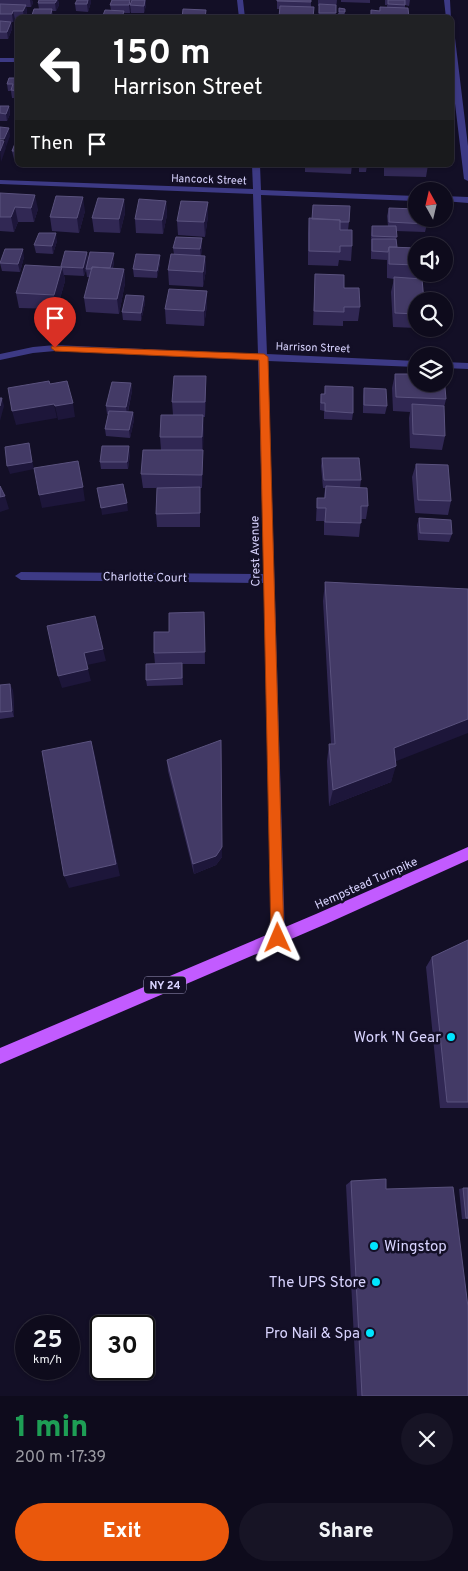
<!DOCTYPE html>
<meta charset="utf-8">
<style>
body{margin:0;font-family:Overpass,sans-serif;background:#171425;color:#f1f3f6;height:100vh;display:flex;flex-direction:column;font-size:19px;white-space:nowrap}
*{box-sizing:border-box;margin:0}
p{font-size:16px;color:#9b9ba3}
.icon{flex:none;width:28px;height:28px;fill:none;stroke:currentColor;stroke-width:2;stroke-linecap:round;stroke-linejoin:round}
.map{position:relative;height:1396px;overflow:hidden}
.panel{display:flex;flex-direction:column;background:#0e0b1c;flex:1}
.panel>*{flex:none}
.banner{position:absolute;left:15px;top:15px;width:439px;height:152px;border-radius:8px;box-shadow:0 1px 4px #0004,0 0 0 1px #2e2b3b;background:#202124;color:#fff;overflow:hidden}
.needle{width:32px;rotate:352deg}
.tools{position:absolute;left:408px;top:182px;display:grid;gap:10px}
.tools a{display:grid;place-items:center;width:45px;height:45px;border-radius:50%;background:#0e0b1c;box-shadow:0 1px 4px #0004,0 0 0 1px #2e2b3b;font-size:25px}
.speed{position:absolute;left:15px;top:1315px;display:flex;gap:10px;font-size:25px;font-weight:700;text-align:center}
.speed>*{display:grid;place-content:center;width:65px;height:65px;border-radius:50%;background:#0e0b1c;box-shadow:0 1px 4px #0004,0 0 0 1px #2e2b3b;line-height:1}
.speed small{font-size:12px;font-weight:400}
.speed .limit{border:2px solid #111;border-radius:8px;background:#fff;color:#111}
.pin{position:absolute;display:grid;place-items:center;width:42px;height:42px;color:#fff;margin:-51px -21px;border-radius:50% 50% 50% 0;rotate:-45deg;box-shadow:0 0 5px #0007}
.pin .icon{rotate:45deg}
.me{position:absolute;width:55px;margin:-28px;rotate:359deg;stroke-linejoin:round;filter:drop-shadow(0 0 4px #0008)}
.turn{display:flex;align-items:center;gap:18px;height:105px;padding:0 15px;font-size:22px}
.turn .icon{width:65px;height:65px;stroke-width:2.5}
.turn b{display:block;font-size:35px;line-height:42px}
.then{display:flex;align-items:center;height:48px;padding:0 15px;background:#0003;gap:10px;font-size:19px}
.round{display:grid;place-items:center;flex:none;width:52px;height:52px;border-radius:26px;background:#171425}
.headline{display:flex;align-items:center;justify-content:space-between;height:85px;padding:0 15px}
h1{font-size:30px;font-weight:800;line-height:38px;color:#1e9e55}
.primary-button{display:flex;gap:10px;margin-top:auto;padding:10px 15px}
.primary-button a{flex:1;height:58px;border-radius:30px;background:#ea580c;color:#fff;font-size:20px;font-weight:800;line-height:58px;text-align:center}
.primary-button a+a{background:#171425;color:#f1f3f6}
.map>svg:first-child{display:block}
</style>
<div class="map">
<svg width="468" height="1396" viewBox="0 0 468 1396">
<rect width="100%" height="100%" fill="#130f26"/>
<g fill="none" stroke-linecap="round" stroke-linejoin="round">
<path fill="#3d3a85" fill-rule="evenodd" d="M237 0H243L245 18H239Z
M444 0H450L451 19V18H446Z
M451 36 455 38 468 146V181L464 179 451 70Z
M0 58H18V62H0Z
M252 165H260L261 190 416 196V201L261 195 267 354 416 361V367L268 361 285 937 283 942 278 944 273 942 271 937 264 583 21 580 15 576 21 572 264 574 258 360 55 351 33 353 0 360V354L33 347 55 345 258 354 253 194 0 184V180L253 189Z
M444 196 468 197V203L444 201Z
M444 362 468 363V369L444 368Z"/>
<path fill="#c25bff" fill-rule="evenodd" d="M468 847V860L326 924 0 1064V1048L316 914Z"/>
</g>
<path fill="#312854" d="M0 0H32L33 3 31 7H26L27 12 25 18H18V19H15L13 22H11L12 29 8 39H0Z
M39 0H58L59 5 56 11H52L53 18H31L39 9 38 3Z
M112 0H146V5L144 13H131V10L130 13H124L111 10 110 5Z
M311 0V7L314 18H279L280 9H277V1Z
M318 0H337L335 18H318L319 6H318Z
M341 0H370V3L341 2Z
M385 0H410L409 6 405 5V8L409 18H370L371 10 379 11 380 7H387V5H385Z
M91 2 88 12 76 11 75 4Z
M339 8 345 9V18H338Z
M18 78V98H12L11 91H8L7 84Z
M0 106H9L10 114 7 121H0Z
M18 136V159H14L12 151Z
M305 165H352L351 174 305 172Z
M359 165H367L366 172H359Z
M384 165H428L426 177 384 176Z
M0 193 38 209 34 222H18L14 232 0 231Z
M124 199 125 213 120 233 94 232 92 218Z
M166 201 167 215 163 234 136 233 135 219Z
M208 202V216L205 237 178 235 177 221Z
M389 208 427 224 425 232 396 231 397 247 416 248V274H426L425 280H423L416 301V328L393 327 391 292 394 279 387 278V260L371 259V234L372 226H388L387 216Z
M85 211 79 233 52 231 50 217Z
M309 218 349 222 348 230 352 246 351 261 339 260 338 266 308 265V233Z
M57 241 53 254 36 253 34 245Z
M202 246 201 256H205L206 270 203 287 169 285 168 270 174 254 173 248Z
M87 252 88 260 114 261 113 268 124 269 125 283 119 314 86 312 84 298 90 277H87L86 270 84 276 64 275 65 281 57 309 19 308 16 293 61 266Z
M24 257 20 272 2 271 0 263Z
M160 263 157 278 134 277 133 269Z
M315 274 344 288 360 307 358 321H343V326L313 325Z
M207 291V305L204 326 166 324 165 309Z
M144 296 145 303 141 321 123 320 122 312Z
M395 374 446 399 444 408 445 436 442 450 410 448 409 418 410 412 393 411 392 388Z
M131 383 132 391 128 412H133L134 420 130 438 106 436 105 429 108 414H107L106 406Z
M325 386 353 413 352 420 324 419V411L320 410V402L321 394H324Z
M364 388 387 406 385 414 363 413V396Z
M206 390 205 417H203L202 488H200V527H157L156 514 157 488H143L141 474 161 450 160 437 173 415 172 402Z
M130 454 128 469H101L100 462Z
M322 458 361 480 360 488 368 506 366 519H361L359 537 324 535V521H316L317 498H324L325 488H323L321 466Z
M416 464 451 501 448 515 415 513 412 477Z
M419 518 452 534 449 542 418 540 417 525Z
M325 582 396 762 391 782 329 806 327 761 329 744H331L323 601Z
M204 612 205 664H182L183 685 147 686 146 680 155 664 154 653 169 632Z
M0 685 13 690 14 717 0 719Z
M167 760 222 857 216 865 194 874 168 771Z
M468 940V1108H440L426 967 432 957Z
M351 1181 386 1189 468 1396H357L346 1185Z
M463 1188H468V1219H462L459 1189Z"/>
<path fill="#1d163a" d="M30 0H32L33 3 31 7Z
M57 0H58L59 5 56 11 55 3Z
M88 0H91V2L88 12 87 4Z
M130 0H132L130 5 131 10 130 13 129 5Z
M145 0H146V5L144 13V6Z
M26 5 27 12 24 18 23 11Z
M52 9 53 18H50Z
M13 11 15 19 13 22 12 14Z
M11 22 12 29 8 39 7 32Z
M9 106 10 114 7 121 6 114Z
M9 128 10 136 6 147 4 139Z
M4 141 6 148 1 162 0 151Z
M35 195 38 209 34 222 31 208Z
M83 197 85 211 79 233 77 218Z
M124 199 125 213 120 233 119 219Z
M166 201 167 215 163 234 162 220Z
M208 202V216L205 237 204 222Z
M15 207 18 222 14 232 11 217Z
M56 233 57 241 53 254 52 246Z
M202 238V246L201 257 200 249Z
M23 249 24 257 20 272 18 264Z
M87 252 88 260 84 276 83 268Z
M114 253V261L110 278 109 270Z
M160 255V263L157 278V271Z
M205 256 206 270 203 287V272Z
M62 267 65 281 57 309 54 295Z
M124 269 125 283 119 314 117 299Z
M207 291V305L204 326V311Z
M144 296 145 303 141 321V313Z
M206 376V390L205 417V402Z
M131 383 132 391 127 415 126 407Z
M2 398 4 406 0 421V406Z
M73 403 75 417 58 420 55 406Z
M54 404 57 418 16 425 12 411Z
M133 412 134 420 130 438 129 430Z
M203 415 204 429 203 451 202 437Z
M29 443 34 469 10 474 7 466Z
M129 446 130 454 128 469 127 462Z
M203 450V464L202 488V475Z
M83 487 85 501 42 508 39 495Z
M5 496 9 509 0 512V497Z
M127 503 128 511 102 515 101 508Z
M103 649 106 661 87 665 84 653Z
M88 669 91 681 62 688 58 676Z
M10 684 13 690 14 717 12 711Z
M468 719V733L389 764 394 748Z
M221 740 222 857 216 865 194 874 193 864Z
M91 741 95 755 120 876 69 888 64 876Z
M396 766 391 782 329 806 333 790Z"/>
<path fill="#433a66" stroke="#5a527e" d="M39 0H57L55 3H38Z
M77 0H88L87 4H75Z
M112 0H130L129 5H110Z
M132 0H145L144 6 130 5Z
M277 0H311V2L277 1Z
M388 0H405V5L388 4Z
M0 4 26 5 23 11H13L12 14H0Z
M319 4 336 5V13H319Z
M280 6 314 7 313 18 279 17Z
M380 7 408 8 409 18 371 17V10L380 11Z
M339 8 345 9V12H339Z
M34 9H52L50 18H31Z
M183 9 206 10 205 18H182Z
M105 10 124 11 122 18H102Z
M338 14H344L343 18H338Z
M355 16H364V18H355Z
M0 21 11 22 7 32H0Z
M9 78H18V91L11 90 13 84H7Z
M0 106H9L6 114 0 113Z
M0 127 9 128 4 139H0Z
M18 136V151H12Z
M0 140 4 141 0 151Z
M0 193 35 195 31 208 15 207 11 217H0Z
M56 196 83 197 77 218 50 217Z
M98 198 124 199 119 219 92 218Z
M139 199 166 201 162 220 135 219Z
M181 201 208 202 204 222 177 221Z
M313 205 350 206 349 222H340V220L312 219Z
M389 208 416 209V219H426L427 224 389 222Z
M309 218 340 220V230H352V246H340V252L309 251Z
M372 226H396L397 237 372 236Z
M39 233H56L52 246 34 245Z
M176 237 202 238 200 249 173 248Z
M372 239H396L397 247H389L388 252 372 251Z
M389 247 416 248V265L389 264Z
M5 249H23L18 264 0 263Z
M65 251 87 252 83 268 62 267 61 266Z
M90 252 114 253 110 268 92 267V269H86Z
M136 254 160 255 157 271 133 269Z
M171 254 205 256 203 272 168 270Z
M25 265 62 267 54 295 16 293Z
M92 267 124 269 117 299 84 298Z
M315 274 344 275V288H359L360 307H344V312L314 311Z
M394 277 422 279 424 301H416V314L395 313Z
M169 289 207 291 204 311 165 309Z
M126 295 144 296 141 313 122 312Z
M395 374H416V384H444V376L446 399 396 397Z
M174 376H206L205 402H172Z
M49 381 50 384 67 381 73 403 55 406 54 404 12 411 8 388Z
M112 382 131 383 126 407 106 406Z
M325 386 353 387V413L325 411V403H321V394H325Z
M364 388 386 389 387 406 364 405Z
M0 398H2L0 406Z
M412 404 444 406 445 436 413 434Z
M109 411 133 412 129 430 105 429Z
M161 415H203L202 437H160Z
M29 443 32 462 7 466 5 447Z
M102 446H129L127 462H100Z
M143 450H203L202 475 141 474Z
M322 458H359L361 480H324Z
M78 461 83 487 39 495 34 468Z
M416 464 448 465 451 501 418 500Z
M123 484 127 503 101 508 97 488Z
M0 486 5 496 0 497Z
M326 486 367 488 368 506H361V523L325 522 326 508H317V498H325Z
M200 487V513L156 514 157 488Z
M419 518 451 520 452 534 420 533Z
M325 582 468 589V719L394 748 396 766 333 790 329 744H335Z
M204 612 205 652 154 653V632H169V613Z
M95 616 103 649 84 653 88 669 58 676 47 626Z
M182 663V678L146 680V664Z
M10 684 12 711 0 712V685Z
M221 740 222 847 216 856 193 864 167 760Z
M91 741 116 864 64 876 42 751Z
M468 940V1102H447L432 957Z
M386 1179V1189L453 1187 468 1307V1396H362L351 1181Z
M463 1188H468V1218H466Z"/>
<path fill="#ea580c" stroke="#983908" d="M52 346 264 354 268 357 284 938 282 942 278 944 273 942 271 938 259 360 55 351 51 348Z"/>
<g fill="#00e5ff" stroke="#130f26" stroke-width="2">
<circle cx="451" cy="1037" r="5"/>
<circle cx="374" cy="1246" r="5"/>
<circle cx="376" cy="1282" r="5"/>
<circle cx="370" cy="1333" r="5"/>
</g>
<g text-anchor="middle" stroke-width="5" stroke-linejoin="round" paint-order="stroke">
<g font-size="11" fill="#d9d4ff" stroke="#130f26">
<text transform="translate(209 179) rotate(2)" y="4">Hancock Street</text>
<text transform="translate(313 347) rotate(2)" y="4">Harrison Street</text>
</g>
<rect fill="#130f26" stroke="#9e99be" stroke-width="1" x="144" y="976.5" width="42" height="17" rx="4"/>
<g font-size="11" font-weight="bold" fill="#d9d4ff">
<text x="165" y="989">NY 24</text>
</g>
<g font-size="12" fill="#d9d4ff" stroke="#130f26">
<text transform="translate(255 551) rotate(-91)" y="4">Crest Avenue</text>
<text transform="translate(145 577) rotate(1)" y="4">Charlotte Court</text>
<text transform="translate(366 883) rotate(-24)" y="4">Hempstead Turnpike</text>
</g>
<g font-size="15" fill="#d9d4ff" stroke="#130f26" text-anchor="end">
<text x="441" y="1042">Work 'N Gear</text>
<text x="384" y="1251" text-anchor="start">Wingstop</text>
<text x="366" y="1287">The UPS Store</text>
<text x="360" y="1338">Pro Nail &amp; Spa</text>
</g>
</g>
</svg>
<div class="tools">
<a><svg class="needle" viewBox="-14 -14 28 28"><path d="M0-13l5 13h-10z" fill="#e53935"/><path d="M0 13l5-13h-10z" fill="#9b9ba3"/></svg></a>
<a><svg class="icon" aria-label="sound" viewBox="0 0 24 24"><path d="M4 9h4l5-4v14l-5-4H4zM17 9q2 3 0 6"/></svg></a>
<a><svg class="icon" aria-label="search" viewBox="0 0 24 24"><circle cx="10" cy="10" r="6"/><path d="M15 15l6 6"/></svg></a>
<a><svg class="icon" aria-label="layers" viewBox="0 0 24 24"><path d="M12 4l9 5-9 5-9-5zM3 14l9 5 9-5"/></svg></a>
</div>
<div class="speed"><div>25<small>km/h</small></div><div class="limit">30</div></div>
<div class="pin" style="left:55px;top:348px;background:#d93025"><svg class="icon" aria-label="arrive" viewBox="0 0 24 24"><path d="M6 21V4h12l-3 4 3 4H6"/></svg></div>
<svg class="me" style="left:278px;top:938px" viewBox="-20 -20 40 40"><path d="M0-17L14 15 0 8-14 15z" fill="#ea580c" stroke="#fff" stroke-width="4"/></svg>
<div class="banner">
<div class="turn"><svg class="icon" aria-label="left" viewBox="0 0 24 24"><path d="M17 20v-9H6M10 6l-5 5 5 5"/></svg><div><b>150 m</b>Harrison Street</div></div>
<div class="then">Then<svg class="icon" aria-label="arrive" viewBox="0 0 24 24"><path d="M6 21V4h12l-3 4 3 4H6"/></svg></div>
</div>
</div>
<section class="panel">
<div class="headline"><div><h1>1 min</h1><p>200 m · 17:39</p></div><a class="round"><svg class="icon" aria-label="close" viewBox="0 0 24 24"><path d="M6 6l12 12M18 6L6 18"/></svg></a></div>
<div class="primary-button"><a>Exit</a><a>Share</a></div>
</section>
